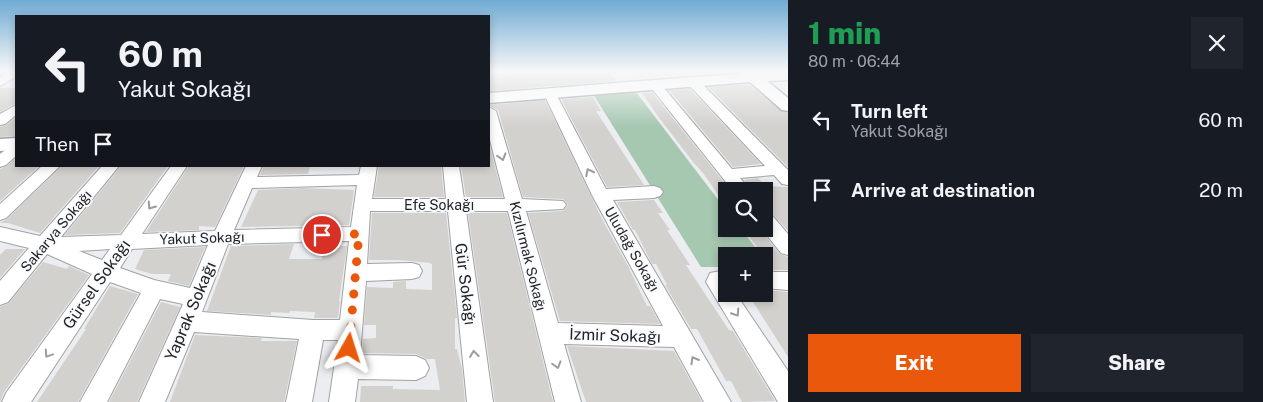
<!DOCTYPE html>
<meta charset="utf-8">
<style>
body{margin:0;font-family:"Public Sans",sans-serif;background:#20242c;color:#f1f3f6;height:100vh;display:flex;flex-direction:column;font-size:19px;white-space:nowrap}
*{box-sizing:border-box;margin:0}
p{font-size:16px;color:#9ea1a6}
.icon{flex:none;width:28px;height:28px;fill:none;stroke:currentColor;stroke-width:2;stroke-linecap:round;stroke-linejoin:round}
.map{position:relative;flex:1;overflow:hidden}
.sheet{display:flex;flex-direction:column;background:#171b24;width:475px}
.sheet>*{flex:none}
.hud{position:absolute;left:15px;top:15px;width:475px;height:152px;border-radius:0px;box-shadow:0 2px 8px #0003;background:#171b24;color:#f1f3f6;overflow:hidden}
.controls{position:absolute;left:718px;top:182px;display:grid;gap:10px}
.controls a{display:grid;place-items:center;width:55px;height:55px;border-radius:0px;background:#171b24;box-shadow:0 2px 8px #0003;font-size:25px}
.pin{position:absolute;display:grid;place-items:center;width:42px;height:42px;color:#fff;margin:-21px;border:2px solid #fff;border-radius:50%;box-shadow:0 1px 5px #0007}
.me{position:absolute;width:55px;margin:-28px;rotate:6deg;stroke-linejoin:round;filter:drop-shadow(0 0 4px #0008)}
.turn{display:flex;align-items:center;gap:18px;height:105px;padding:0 20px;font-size:22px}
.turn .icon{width:65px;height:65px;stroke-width:2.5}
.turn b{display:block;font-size:35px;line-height:42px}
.then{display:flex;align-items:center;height:48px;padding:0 20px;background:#0003;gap:10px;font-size:19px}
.round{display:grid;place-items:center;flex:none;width:52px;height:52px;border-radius:0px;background:#20242c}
.head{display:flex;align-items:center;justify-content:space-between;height:85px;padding:0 20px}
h1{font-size:30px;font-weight:800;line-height:38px;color:#1e9e55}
.button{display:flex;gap:10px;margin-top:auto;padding:10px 20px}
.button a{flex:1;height:58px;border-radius:0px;background:#ea580c;color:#fff;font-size:20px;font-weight:800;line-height:58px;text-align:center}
.button a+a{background:#20242c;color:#f1f3f6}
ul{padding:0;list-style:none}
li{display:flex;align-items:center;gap:15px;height:70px;padding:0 20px}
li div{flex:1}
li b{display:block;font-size:19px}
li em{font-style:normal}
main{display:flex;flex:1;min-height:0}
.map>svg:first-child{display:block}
</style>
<main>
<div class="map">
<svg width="788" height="402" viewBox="0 0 788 402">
<rect width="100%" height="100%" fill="#ecedf0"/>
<path fill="#a6c7b0" d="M636 92 726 210V229H741L762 256H726V267H701L593 94Z"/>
<path fill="#d3d1ce" d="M513 71H607L617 81 489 91V73Z
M749 84 781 111 788 113V167L708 87Z
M0 88H16V103L0 112Z
M690 89 761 164 733 167 669 90Z
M652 92 731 191H726V206L703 173 693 162 657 115 642 93Z
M593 97 601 111H596L644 185 607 187 561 99Z
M545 100 602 219 628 266 647 306H650L660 324 560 321 528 213 563 211 568 205 563 199 523 197 498 110 489 105Z
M16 117V136L0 137V127L6 125Z
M489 143 503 197H466L461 166H489Z
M16 158V166H39L0 201V169L7 166Z
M62 166H99L40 233 8 223H0L7 219Z
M121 166H168L120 233 65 235Z
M189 166H244L215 227 199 226V230L146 232Z
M264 166H310L308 174 260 175Z
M379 166H441L444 197H374Z
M758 178 765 186 788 187V231L771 212 764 210V191H753L744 180Z
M303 188 354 190 349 225 241 227 258 190Z
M654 200 663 213H658L670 230H667L690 265H686L729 330 733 331 775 401 742 402 731 381H726L697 329H691L665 285H667L656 264H652L635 230H633L617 202Z
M372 213H446L457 318H455V349H457L462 369 465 402H360L361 386H393V389L440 390 435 359H427L416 354 362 353 363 339 376 338V325H364L367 287 393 288V282L406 281V289L432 290V264L430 263 400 260H369Z
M468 213H507L553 402H495Z
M744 229H760L780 254 788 257V270H773Z
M294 244 289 259H322L324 246H347L339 301H340L338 318H314L315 312 290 311 289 313 271 312V315L207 311 231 246Z
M205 247 189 286 168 281 171 274H152L135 269 144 250Z
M6 249H25L0 278V255Z
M43 262 67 269 69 266 89 275 4 392 0 402V307L9 303Z
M110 286 138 294 78 402H37L86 329H84Z
M764 290 788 292V357L748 294H764Z
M161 302 180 307 137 402H109Z
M195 335 262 338 261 341H297L284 402H170Z
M567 346 674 351 702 402H586Z"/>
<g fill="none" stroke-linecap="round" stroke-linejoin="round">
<g stroke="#a1a2a5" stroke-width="2">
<path id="minor" d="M9 71H16V77L0 86V77Z
M692 77 696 78 788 170V185L782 184 774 175 740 178 751 191H733L649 85 655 81 659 82 732 169 765 166 688 84 686 81 688 78Z
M550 90 556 94 606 189 654 186 660 188 663 192 660 196 654 198 613 200 731 402H704L674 347 564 344 581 402H555L508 211H466L493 402H467L448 211H370L367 264 412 263 419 265 422 271 419 277 412 279 366 281 360 355 416 356 425 360 429 368 425 376 416 380 358 379 355 402H329L338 340H323L312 402H286L299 339 194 332 165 402H139L183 304 160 299 107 402H80L141 293 110 282 31 402H2L6 393 92 274 47 254 8 302 0 305V281L29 248 0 241V227L40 236 102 166H119L61 237 121 235 171 166H187L142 234 215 231 246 166H262L257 177 359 175 361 166H377L372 199H446L443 166H459L464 199H505L489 136V107L496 111 522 199 563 201 566 205 563 209 526 211 558 323 663 326 592 195 544 94ZM357 185 351 227 234 230 252 188ZM349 241 340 320H313L202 312 228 244ZM208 245 190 288 154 280 120 268 132 249ZM110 249 102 260 79 251Z
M16 105V115L5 124 0 125V114Z
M16 145V156L6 165 0 167V154L11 146Z
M42 166H60L6 218 0 220V204Z
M764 212 770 213 788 234V255L781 253 762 229Z
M726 270V294H736L788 371V402H778L706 282 710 273Z
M764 272H788V290L764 288Z"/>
</g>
<g stroke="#a1a2a5" stroke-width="3">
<path id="major" d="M740 71H788V80L767 81 788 98V111L782 110 750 82 489 103V93C573 87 657 79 741 74Z
M16 138V150L0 151V139Z"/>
</g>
<use href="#minor" fill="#fff" fill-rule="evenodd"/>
<use href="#major" fill="#fff" fill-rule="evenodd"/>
</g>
<defs><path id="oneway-chevron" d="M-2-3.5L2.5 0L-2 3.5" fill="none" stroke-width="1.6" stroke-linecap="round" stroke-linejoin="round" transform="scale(1.25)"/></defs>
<g stroke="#9c9c9d">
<use href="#oneway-chevron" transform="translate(502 157) rotate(74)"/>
<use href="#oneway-chevron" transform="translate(589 172) rotate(-117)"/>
<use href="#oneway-chevron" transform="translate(151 206) rotate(125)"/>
<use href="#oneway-chevron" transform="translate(736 313) rotate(57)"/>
<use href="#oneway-chevron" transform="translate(48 354) rotate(124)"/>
<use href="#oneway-chevron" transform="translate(474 354) rotate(-97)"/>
<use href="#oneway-chevron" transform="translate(694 360) rotate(-120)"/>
<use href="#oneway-chevron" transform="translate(557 365) rotate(74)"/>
</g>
<linearGradient id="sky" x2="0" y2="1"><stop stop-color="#70aad3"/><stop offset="0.56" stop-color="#f6f7f8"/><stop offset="1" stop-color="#f6f7f8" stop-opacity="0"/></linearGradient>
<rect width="788" height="127" fill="url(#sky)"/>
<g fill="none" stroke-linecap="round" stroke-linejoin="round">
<path stroke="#ea580c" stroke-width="9" stroke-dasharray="0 16.2" d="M322 235 359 234 349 348"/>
</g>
<g text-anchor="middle" stroke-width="4" stroke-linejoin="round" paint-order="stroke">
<g font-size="14" fill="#242425" stroke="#f9fbfe">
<text x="439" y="210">Efe Sokağı</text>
<text transform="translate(56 231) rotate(-50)" y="5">Sakarya Sokağı</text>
<text transform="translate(202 238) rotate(-2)" y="5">Yakut Sokağı</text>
<text transform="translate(632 249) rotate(60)" y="5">Uludağ Sokağı</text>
<text transform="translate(528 256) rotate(76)" y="5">Kızılırmak Sokağı</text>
</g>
<g font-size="16" fill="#242425" stroke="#f9fbfe">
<text transform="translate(96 284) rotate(-55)" y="6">Gürsel Sokağı</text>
<text transform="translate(466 284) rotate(83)" y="6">Gür Sokağı</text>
<text transform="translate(190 311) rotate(-67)" y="6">Yaprak Sokağı</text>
<text transform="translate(615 335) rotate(2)" y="6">İzmir Sokağı</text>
</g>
</g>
</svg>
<div class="controls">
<a><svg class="icon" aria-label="search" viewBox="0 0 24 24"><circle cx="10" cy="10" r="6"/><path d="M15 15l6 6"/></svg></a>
<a>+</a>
</div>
<div class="pin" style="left:322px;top:235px;background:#d93025"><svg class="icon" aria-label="arrive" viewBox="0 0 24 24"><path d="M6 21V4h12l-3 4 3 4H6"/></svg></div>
<svg class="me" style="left:349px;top:348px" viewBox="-20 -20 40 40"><path d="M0-17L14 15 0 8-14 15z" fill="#ea580c" stroke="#fff" stroke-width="4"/></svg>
<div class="hud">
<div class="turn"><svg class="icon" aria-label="left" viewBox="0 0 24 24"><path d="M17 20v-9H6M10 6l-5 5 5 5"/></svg><div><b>60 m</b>Yakut Sokağı</div></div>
<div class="then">Then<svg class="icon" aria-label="arrive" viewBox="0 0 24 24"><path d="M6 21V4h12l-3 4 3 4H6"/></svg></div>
</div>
</div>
<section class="sheet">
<div class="head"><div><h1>1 min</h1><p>80 m · 06:44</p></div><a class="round"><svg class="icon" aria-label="close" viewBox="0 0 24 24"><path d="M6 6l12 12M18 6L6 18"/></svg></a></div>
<ul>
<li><svg class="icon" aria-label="left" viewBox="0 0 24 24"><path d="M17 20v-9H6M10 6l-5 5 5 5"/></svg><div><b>Turn left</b><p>Yakut Sokağı</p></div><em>60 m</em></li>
<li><svg class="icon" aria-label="arrive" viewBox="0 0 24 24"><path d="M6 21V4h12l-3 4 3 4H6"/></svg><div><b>Arrive at destination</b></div><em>20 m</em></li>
</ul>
<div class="button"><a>Exit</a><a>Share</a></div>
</section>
</main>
